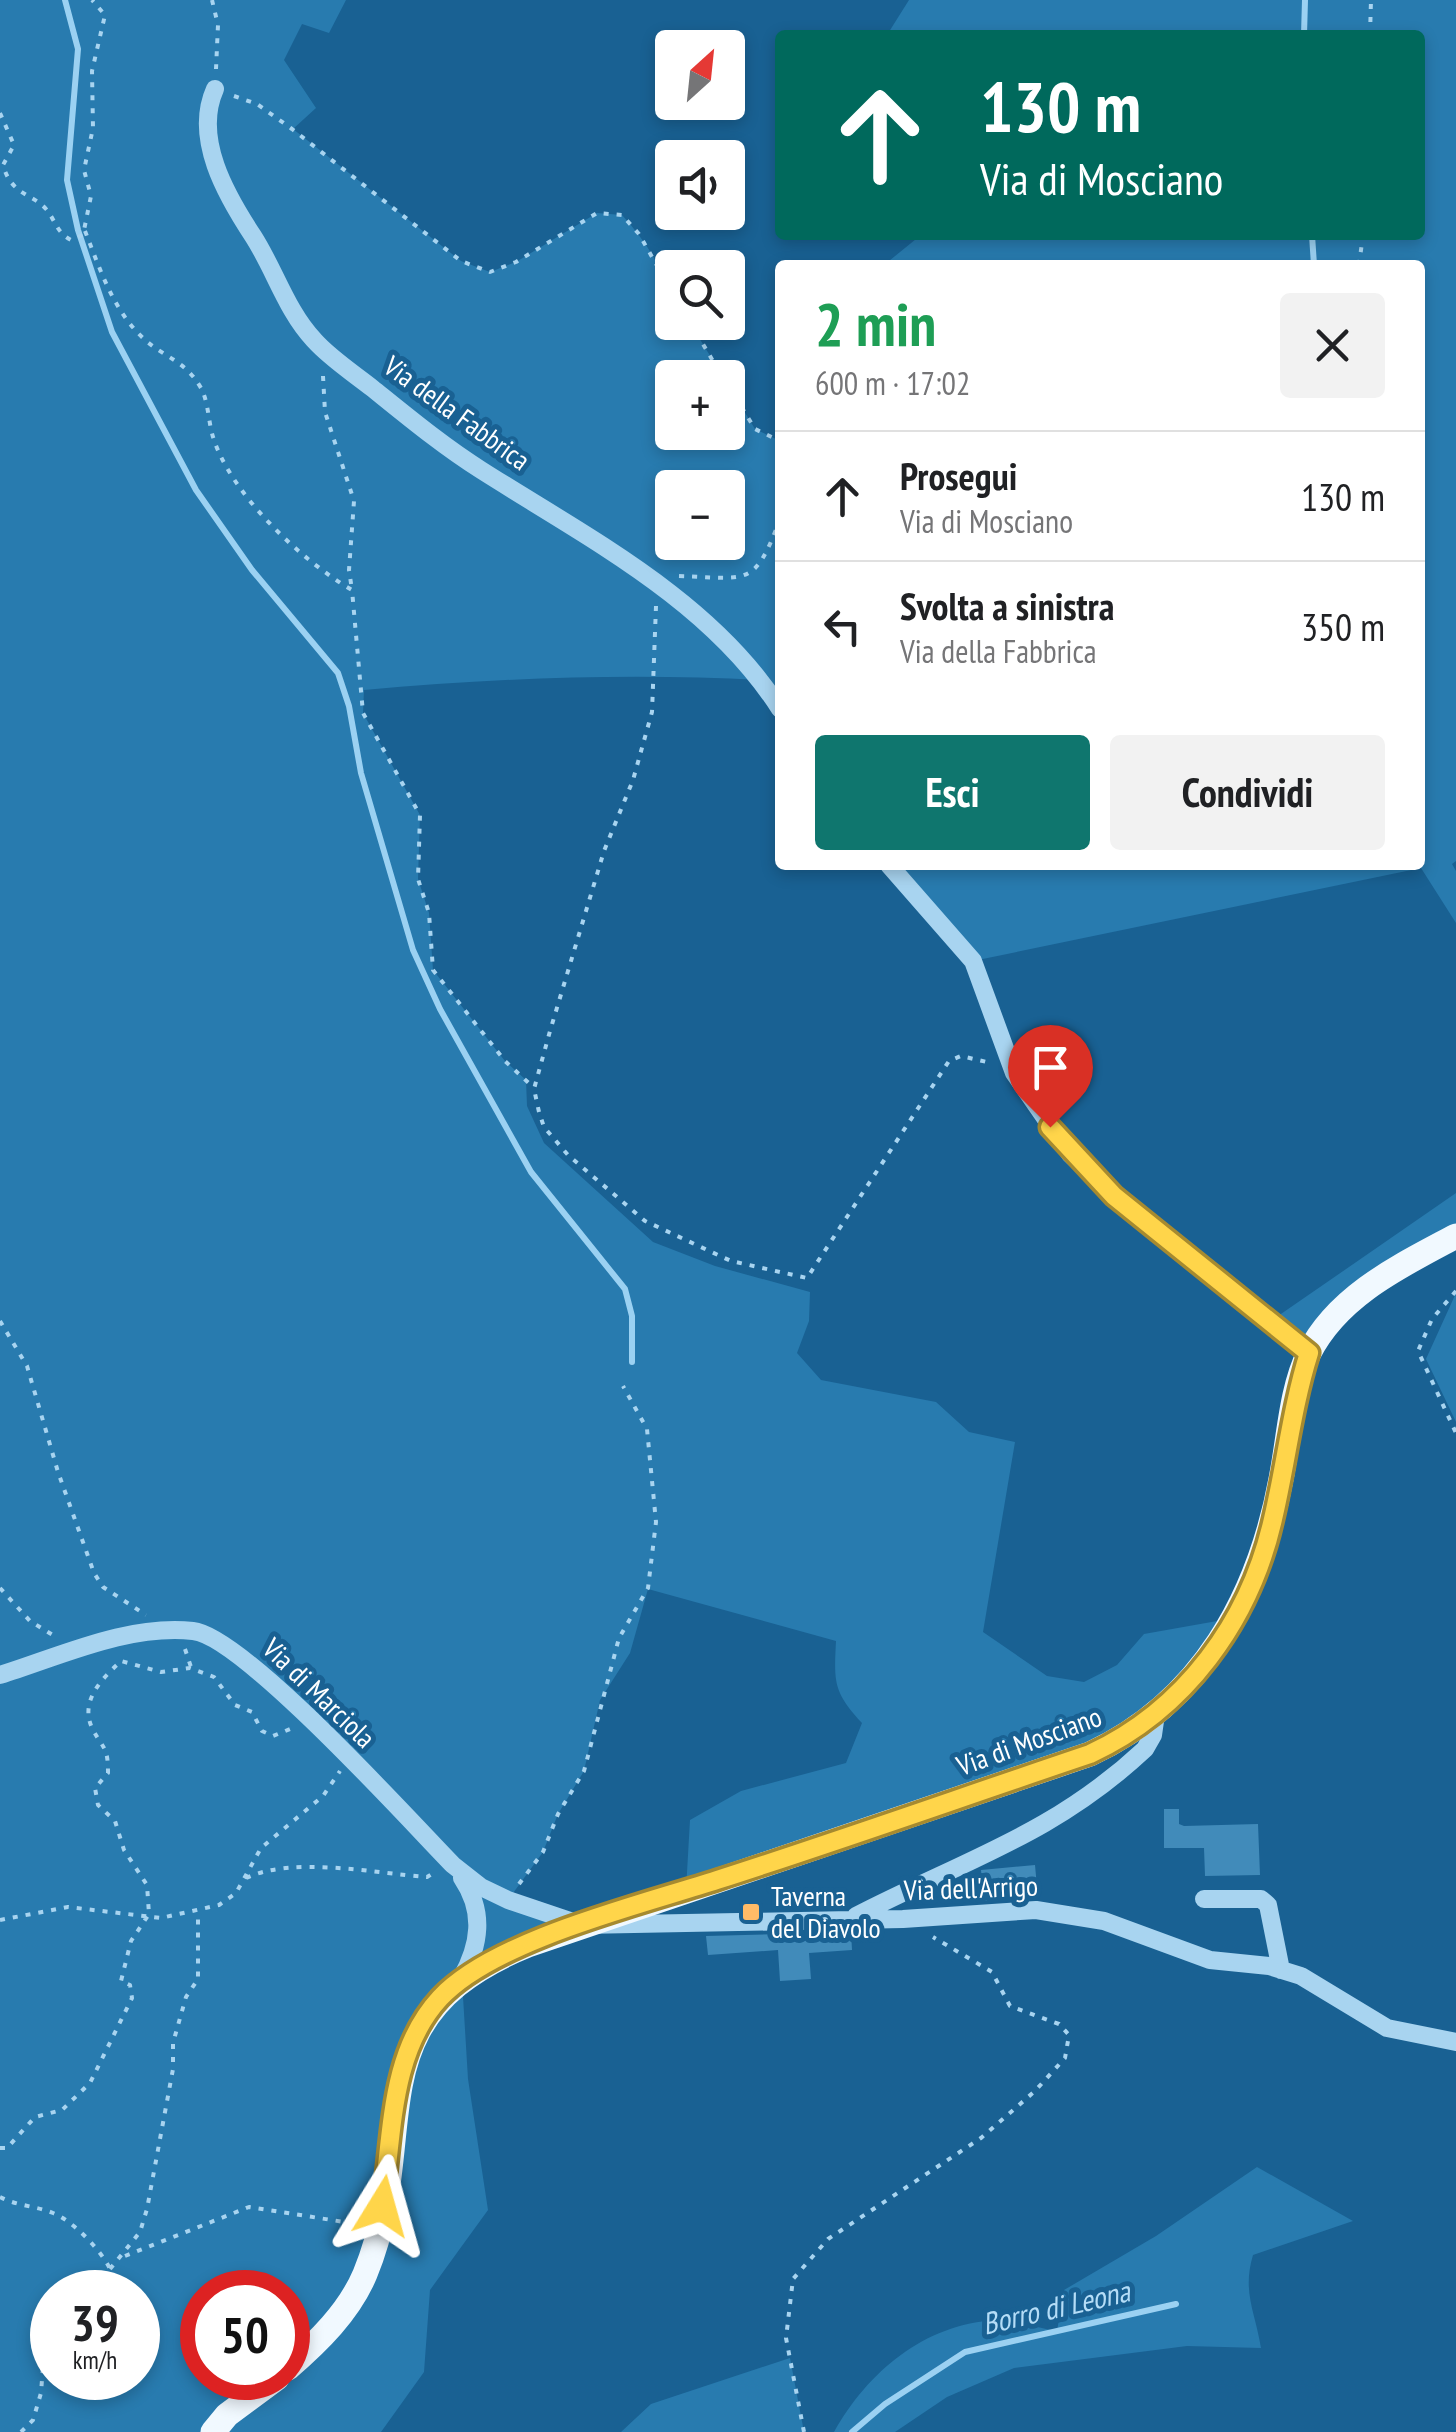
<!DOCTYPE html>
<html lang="it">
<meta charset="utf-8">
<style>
body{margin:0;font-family:"PT Sans Narrow",sans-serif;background:#f2f2f2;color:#202124;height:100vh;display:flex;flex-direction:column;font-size:38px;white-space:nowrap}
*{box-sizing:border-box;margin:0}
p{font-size:32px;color:#757577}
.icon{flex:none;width:55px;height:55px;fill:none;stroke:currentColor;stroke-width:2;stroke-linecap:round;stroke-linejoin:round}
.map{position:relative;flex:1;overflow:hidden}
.panel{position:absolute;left:775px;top:260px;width:650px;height:610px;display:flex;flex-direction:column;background:#fff;border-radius:10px;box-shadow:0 5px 15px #0003}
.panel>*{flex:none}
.guide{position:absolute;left:775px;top:30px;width:650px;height:210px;border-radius:10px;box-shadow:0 5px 15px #0003;background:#00695c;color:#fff;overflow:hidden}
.needle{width:65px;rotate:27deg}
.tools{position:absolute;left:655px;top:30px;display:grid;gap:20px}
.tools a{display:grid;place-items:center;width:90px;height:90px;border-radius:10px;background:#fff;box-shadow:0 5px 15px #0003;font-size:50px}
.speed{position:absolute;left:30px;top:2270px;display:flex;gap:20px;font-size:50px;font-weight:700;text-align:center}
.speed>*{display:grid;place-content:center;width:130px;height:130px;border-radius:50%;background:#fff;box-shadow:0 5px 15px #0003;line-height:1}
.speed small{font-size:25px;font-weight:400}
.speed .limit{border:15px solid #d22;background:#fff;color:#111}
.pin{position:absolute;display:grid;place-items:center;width:85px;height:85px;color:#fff;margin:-102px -42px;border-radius:50% 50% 50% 0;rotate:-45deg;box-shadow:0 0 10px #0007}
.pin .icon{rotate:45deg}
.me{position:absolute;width:110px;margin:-55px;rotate:8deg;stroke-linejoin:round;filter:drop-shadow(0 0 8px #0008)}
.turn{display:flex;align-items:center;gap:35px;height:210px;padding:0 40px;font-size:45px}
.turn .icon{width:130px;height:130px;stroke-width:2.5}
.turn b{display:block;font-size:70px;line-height:85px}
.round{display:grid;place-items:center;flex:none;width:105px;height:105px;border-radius:10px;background:#f2f2f2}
.overview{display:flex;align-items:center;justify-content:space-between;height:170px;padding:0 40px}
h1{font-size:60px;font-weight:700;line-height:75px;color:#1e9e55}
.action{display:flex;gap:20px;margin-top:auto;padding:20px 40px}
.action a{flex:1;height:115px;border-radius:10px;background:#0f766e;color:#fff;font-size:40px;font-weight:700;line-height:115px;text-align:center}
.action a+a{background:#f2f2f2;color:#202124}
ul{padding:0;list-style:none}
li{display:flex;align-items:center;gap:30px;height:130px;padding:0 40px;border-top:2px solid #e0e0e0}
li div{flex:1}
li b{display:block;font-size:38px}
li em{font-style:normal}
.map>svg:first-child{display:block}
</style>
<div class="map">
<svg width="1456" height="2432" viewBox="0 0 1456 2432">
<rect width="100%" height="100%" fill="#196193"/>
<path fill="#287baf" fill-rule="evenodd" d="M0 0H346L329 33 302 24 284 60 316 108 293 129 461 261 490 272 516 262 597 213 622 215C650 246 672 280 672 322L690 323 723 377 672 378V432H728V385L755 429 780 441V708L761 680C628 673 497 678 364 690L363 713 420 815 418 879 429 913 433 970 505 1061 526 1080 527 1106 544 1143 653 1242 715 1266 810 1292 809 1321 797 1353 821 1380 936 1402 969 1432 1015 1442 983 1632 1047 1676 1084 1682 1117 1665 1144 1634 1234 1618 1127 1737 686 1890 690 1820 741 1791 846 1763 862 1723C833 1692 834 1682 836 1641L648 1589 630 1653 600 1700 584 1771 558 1814 543 1852 508 1900 582 1925 462 1980 468 2079 488 2210 430 2290 424 2372 381 2432H0ZM672 488H728V542H672ZM52 2292H138V2378H52ZM202 2292H288V2378H202Z
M909 0H1456V861L1452 864 1456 871V923L1421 868 973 961 889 865H1420V265H884L921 235H1420V35H887Z
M1456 1193V1236L1414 1259 1309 1353 1268 1323Z
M1456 1293V1422L1426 1359Z
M1257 2167 1353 2221 1253 2255C1242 2292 1255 2311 1261 2348L1187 2346 1014 2368 947 2397 895 2432H834C868 2372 923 2325 995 2320 1014 2319 1037 2328 1057 2331L1064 2290 1156 2236Z
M790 2358 804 2432H621L651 2404Z"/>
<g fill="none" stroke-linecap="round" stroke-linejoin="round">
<path stroke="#9bd1f2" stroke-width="6" d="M65 0 78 49 67 180 78 230 112 332 196 490 252 570 338 673 349 706 361 773 413 950 440 1009 531 1172 625 1289 632 1316V1362
M1304 35 1305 0
M1312 235 1314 265
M852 2432 885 2404 965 2352 1176 2304"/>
</g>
<path fill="#418bba" d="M1164 1809H1179V1824L1184 1826 1258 1824 1260 1875 1205 1876 1204 1848H1164Z
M1035 1865 1038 1898 984 1901 981 1870Z
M851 1932 852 1950 809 1953 811 1979 780 1981 778 1950 708 1955 706 1936Z"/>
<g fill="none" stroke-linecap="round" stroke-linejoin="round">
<path stroke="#a8d4f0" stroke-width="4" stroke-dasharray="5 8" stroke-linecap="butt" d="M212 0 218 25 216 69
M1370 35 1371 0
M234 96 257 104 292 129 461 261 490 272 516 262 597 213 622 215 639 234 672 292
M0 113 14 145 3 165C11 195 33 194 46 209 56 221 56 232 71 240L83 235 91 196 84 170 93 128 92 71 105 15 92 0
M85 231C100 269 113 310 143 338 164 358 184 359 201 388 209 403 208 423 214 440 233 496 302 561 352 590L363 713 420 815 418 879 429 913 433 970 505 1061 533 1087
M1359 265 1363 235
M690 322 723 378
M323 376 325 412 354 501 349 570 352 590
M728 385 755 429 780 441
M679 576C748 578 754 589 780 519
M656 606 652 712 633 780 604 851 550 1031 534 1089 539 1112 544 1127 568 1155 645 1221 731 1261 807 1278 949 1061 961 1056 991 1063
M1456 1291 1432 1319 1418 1351 1456 1433
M0 1321 27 1366 58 1472 94 1573 103 1587 146 1615
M0 1588 30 1621 56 1637
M185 1649 192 1670
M246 1878C293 1856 373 1873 427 1877L435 1872
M519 1884 543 1852 558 1814 584 1771 619 1638 648 1588 656 1522 647 1429 623 1386
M0 1920 68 1907 161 1918 219 1905 236 1893 261 1848 323 1796 340 1771
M0 2148H7L35 2117 62 2110 90 2083 132 1998 130 1985 121 1981 131 1941 149 1914 147 1885 124 1850 115 1821 98 1805 95 1788 108 1773C108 1747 104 1750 93 1730 78 1701 103 1678 121 1661L161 1672 190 1668 214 1677 235 1705 252 1712 262 1731 273 1736 295 1727
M0 2197C17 2206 36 2206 53 2213 73 2221 101 2250 110 2269L83 2292
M125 2256 249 2207 357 2224
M110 2269 140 2232 147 2209 173 2069V2043L186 1997 198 1979V1913
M21 2432 33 2420 41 2393 45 2340 52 2330
M804 2432 786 2338 793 2279 828 2239 981 2138 1035 2091 1065 2058 1069 2035 1059 2024 1010 2006 992 1972 933 1937"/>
<path stroke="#a8d4f0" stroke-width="18" d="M215 89C193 138 226 195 253 236 275 270 286 310 314 340 330 358 353 373 372 388 408 417 443 446 481 470 586 537 711 600 780 709
M889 865 973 961 1014 1073 1070 1154 1114 1196 1309 1353
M0 1675C61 1656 128 1624 193 1631 243 1636 410 1821 453 1865L481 1887 508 1900 582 1925 903 1919 1036 1910 1104 1921 1210 1960 1269 1966 1301 1976 1387 2028 1456 2042
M1204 1899H1261L1268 1905 1281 1970
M856 1916C964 1860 1053 1835 1145 1749L1153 1735 1156 1714
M461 1979C480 1945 485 1912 462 1878"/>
<path stroke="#f1f9ff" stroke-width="25" d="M288 2368C318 2342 349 2312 365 2274 423 2134 347 2018 528 1945L1090 1754C1202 1702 1259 1597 1281 1479 1289 1439 1291 1389 1309 1353 1338 1295 1402 1265 1456 1236
M213 2432 227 2415 277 2378"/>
</g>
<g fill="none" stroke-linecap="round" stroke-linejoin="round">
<g stroke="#a68a30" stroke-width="25">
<path id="route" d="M382 2206C393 2136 389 2053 440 1998 494 1940 640 1905 717 1880 842 1840 965 1796 1090 1754 1185 1710 1250 1621 1273 1519 1286 1464 1292 1407 1309 1353L1114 1196 1050 1127"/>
</g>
<use href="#route" stroke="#ffd54a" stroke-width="18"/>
</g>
<rect fill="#ffbb67" stroke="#196193" stroke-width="4" x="741" y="1902" width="20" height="20" rx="5"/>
<g text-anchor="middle" stroke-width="10" stroke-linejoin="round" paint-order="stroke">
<g font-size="28" fill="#fff" stroke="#196193">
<text transform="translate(457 413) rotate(36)" y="10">Via della Fabbrica</text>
<text transform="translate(319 1693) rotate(44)" y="10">Via di Marciola</text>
<text transform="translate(1029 1741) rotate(-20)" y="10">Via di Mosciano</text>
<text transform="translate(971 1888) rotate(-2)" y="10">Via dell'Arrigo</text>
</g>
<g font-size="28" fill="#fff" stroke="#196193" text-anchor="start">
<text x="771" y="1906">Taverna<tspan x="771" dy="32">del Diavolo</tspan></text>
</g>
<g font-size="30" font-style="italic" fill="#b5ddf7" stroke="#196193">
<text transform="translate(1056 2308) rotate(-13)" y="10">Borro di Leona</text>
</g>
</g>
</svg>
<div class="tools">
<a><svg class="needle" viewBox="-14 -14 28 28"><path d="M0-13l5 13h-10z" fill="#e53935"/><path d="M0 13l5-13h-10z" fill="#757577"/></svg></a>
<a><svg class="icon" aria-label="sound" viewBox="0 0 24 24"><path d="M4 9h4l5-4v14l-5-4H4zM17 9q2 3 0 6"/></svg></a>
<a><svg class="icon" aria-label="search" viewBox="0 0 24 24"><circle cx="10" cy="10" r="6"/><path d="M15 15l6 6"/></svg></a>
<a>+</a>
<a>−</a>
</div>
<div class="speed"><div>39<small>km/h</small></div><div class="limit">50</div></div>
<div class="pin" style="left:1050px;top:1127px;background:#d93025"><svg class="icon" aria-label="arrive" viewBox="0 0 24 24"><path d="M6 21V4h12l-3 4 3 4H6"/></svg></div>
<svg class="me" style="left:382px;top:2206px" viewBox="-20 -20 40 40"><path d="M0-17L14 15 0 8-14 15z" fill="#ffd54a" stroke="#fff" stroke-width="4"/></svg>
<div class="guide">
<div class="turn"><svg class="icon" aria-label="ahead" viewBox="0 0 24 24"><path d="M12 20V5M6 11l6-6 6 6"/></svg><div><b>130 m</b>Via di Mosciano</div></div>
</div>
<section class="panel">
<div class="overview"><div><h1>2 min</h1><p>600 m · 17:02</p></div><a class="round"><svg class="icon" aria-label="close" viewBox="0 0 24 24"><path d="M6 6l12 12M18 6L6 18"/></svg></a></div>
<ul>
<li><svg class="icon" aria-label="ahead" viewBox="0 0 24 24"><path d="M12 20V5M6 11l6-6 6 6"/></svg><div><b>Prosegui</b><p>Via di Mosciano</p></div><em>130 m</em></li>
<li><svg class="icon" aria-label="left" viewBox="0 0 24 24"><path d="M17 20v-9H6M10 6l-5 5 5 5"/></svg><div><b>Svolta a sinistra</b><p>Via della Fabbrica</p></div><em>350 m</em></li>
</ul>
<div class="action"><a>Esci</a><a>Condividi</a></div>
</section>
</div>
